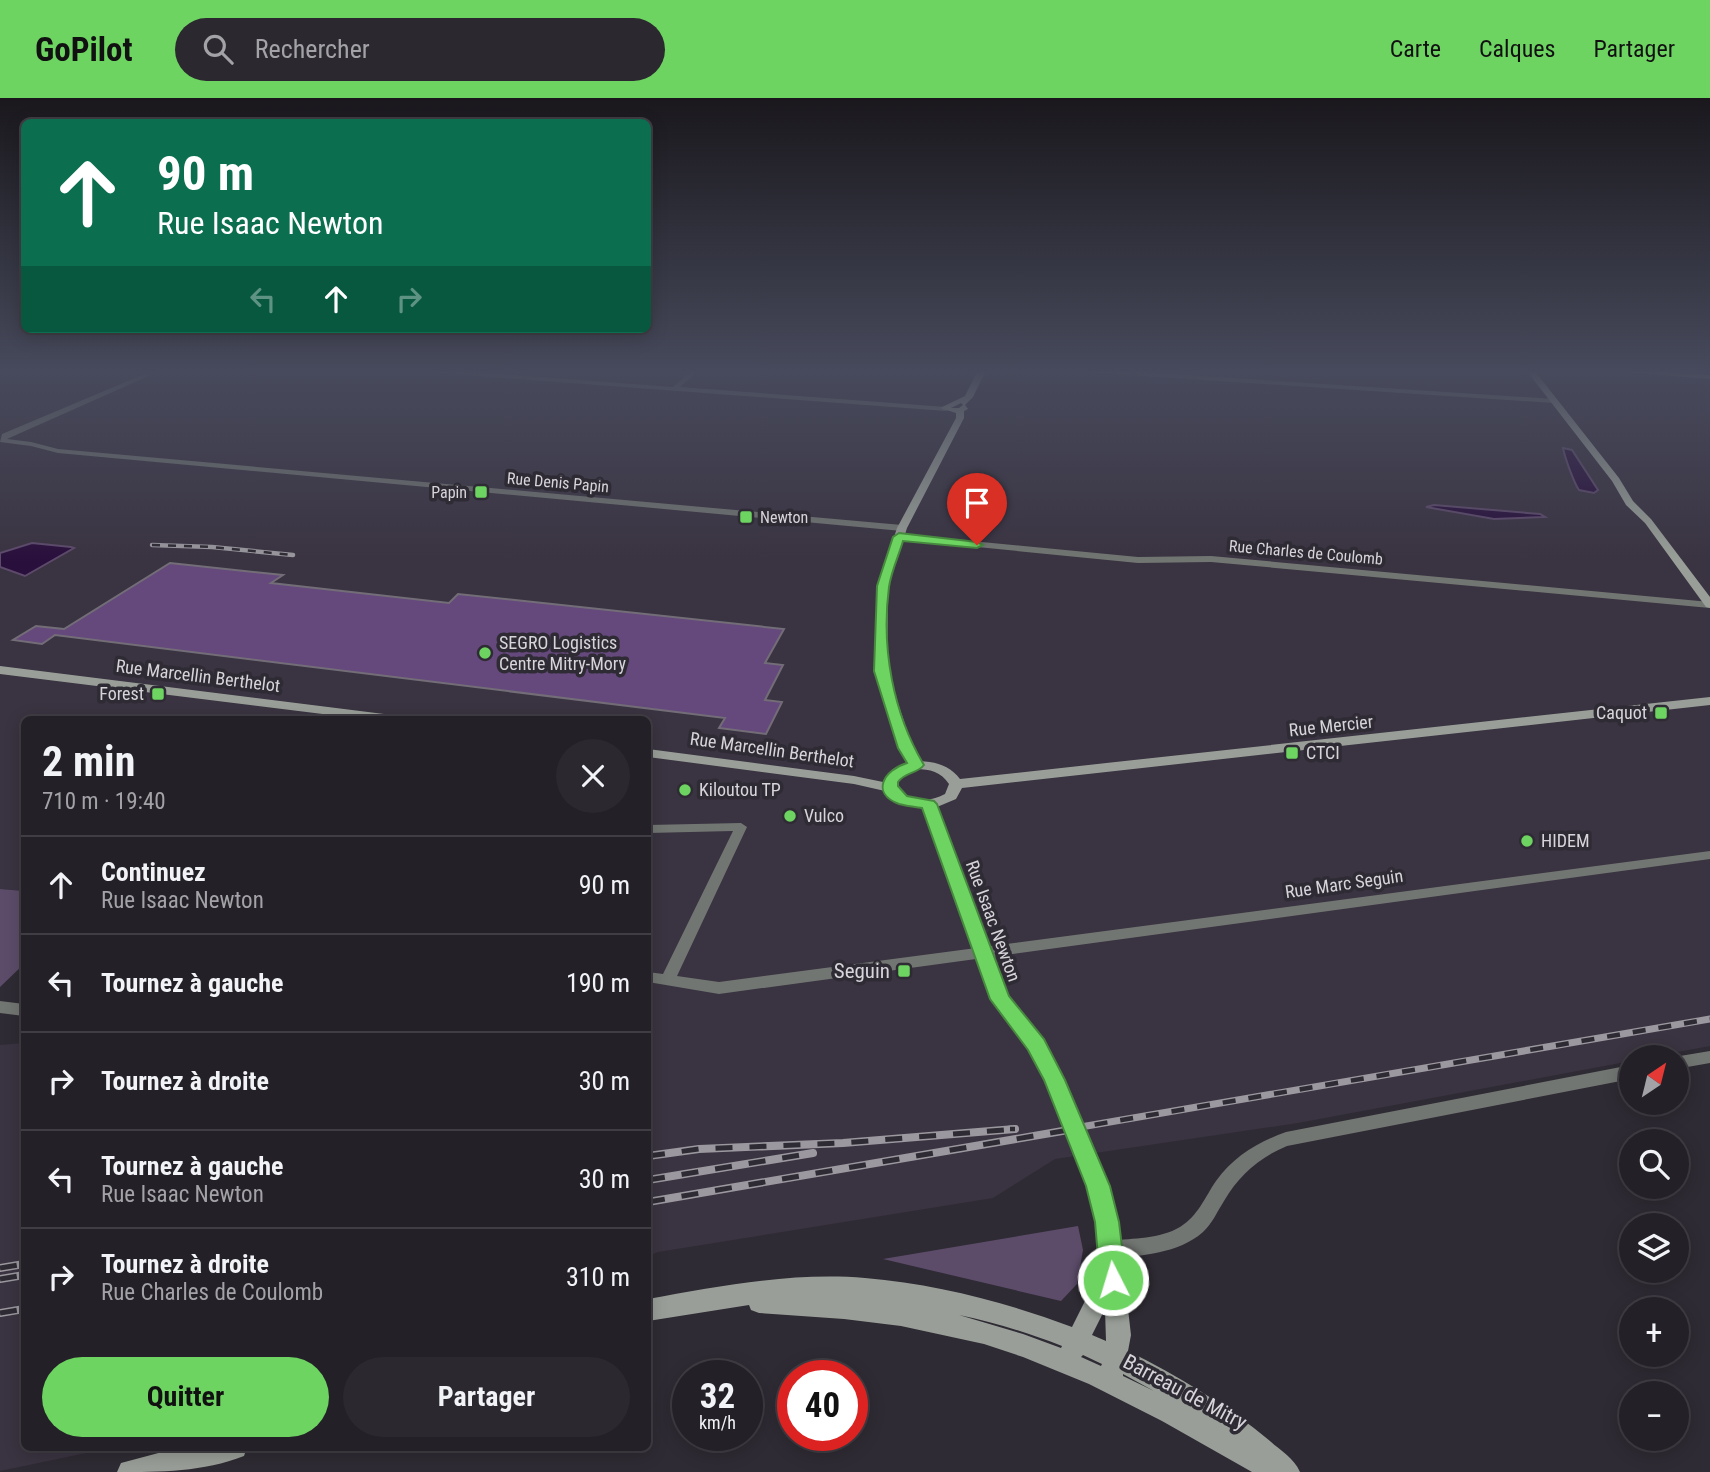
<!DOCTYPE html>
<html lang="fr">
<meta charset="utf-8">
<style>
body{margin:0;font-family:"Roboto Condensed",sans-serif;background:#2b282f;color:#f1f3f6;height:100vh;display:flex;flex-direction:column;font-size:26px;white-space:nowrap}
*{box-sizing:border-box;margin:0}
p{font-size:23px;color:#a3a3a7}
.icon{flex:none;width:38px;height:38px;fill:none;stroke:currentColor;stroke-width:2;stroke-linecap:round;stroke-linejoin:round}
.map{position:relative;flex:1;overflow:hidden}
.sheet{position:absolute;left:21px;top:618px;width:630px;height:735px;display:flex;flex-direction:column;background:#232027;border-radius:10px;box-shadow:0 4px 18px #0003,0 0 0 2px #403e44}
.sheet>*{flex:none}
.banner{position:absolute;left:21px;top:21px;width:630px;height:214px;border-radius:10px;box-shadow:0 4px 18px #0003,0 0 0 2px #403e44;background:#0b6e4f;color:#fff;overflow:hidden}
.needle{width:46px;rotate:35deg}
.fabs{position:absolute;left:1619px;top:947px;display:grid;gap:14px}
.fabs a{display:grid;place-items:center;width:70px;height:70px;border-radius:50%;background:#232027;box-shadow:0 4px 18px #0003,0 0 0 2px #403e44;font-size:35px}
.speed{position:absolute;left:672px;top:1262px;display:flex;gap:14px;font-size:35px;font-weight:700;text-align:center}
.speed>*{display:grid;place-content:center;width:91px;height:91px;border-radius:50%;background:#232027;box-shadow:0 4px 18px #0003,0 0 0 2px #403e44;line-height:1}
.speed small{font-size:18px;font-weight:400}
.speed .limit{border:10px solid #d22;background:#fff;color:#111}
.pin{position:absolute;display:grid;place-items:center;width:60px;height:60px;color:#fff;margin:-72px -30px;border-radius:50% 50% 50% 0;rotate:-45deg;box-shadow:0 0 7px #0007}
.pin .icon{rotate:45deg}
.me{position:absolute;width:77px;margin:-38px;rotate:355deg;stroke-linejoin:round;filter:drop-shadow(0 0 5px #0008)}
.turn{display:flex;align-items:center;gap:24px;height:147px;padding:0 21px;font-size:32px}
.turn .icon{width:91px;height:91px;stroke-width:2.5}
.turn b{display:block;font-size:49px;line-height:60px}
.lanes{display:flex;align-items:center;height:66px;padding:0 21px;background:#0003;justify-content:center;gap:35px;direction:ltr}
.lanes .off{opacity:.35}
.round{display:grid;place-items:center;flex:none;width:74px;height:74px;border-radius:37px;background:#2b282f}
.summary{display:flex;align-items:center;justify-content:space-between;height:119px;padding:0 21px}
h1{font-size:42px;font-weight:700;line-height:52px}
.primary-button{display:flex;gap:14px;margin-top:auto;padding:14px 21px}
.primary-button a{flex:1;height:80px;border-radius:42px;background:#6dd361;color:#111;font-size:28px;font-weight:700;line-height:80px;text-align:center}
.primary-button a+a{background:#2b282f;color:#f1f3f6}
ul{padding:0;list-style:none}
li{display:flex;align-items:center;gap:21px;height:98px;padding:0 21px;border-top:2px solid #403e44}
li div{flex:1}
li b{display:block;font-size:26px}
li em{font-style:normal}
header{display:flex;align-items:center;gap:42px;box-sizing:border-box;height:98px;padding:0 35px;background:#6dd361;color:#111}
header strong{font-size:33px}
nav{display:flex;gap:38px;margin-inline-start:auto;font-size:24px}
.search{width:490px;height:63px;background:#2b282f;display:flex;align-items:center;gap:18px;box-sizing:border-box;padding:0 24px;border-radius:38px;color:#a3a3a7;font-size:26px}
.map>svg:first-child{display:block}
</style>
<header>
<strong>GoPilot</strong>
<div class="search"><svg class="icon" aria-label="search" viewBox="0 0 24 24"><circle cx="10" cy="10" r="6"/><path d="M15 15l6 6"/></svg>Rechercher</div>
<nav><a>Carte</a><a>Calques</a><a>Partager</a></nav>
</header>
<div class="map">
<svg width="1710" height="1374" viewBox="0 0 1710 1374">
<rect width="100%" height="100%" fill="#2f2b34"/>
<path fill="#3a3341" d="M0 272H1710V948L1651 959H1631V963L1298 1025 1055 1061 993 1100 658 1154 648 1158V621H24V793L0 791Z
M24 945V1349H115L0 1373V947Z"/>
<path fill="#5c4c6a" d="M0 791 24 793V866L0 889Z
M1078 1128 1083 1152 1077 1186 1061 1203 883 1161Z"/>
<path fill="#290f3c" stroke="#5d4a6b" stroke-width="2" d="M1563 350 1572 352 1598 392 1594 395 1579 392C1574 385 1565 360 1563 350Z
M1434 407 1540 416 1545 419 1494 421 1426 409Z
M32 445 71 449 74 450 25 478 0 469V455Z"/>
<path fill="#65497c" stroke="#726d77" stroke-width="2" d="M170 465 283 477 271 485 449 505 458 496 784 531 765 565 783 567 765 602 782 604 766 636 719 630 725 620 55 537 42 546 13 542 36 528 64 531Z"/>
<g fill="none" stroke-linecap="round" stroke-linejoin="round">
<path fill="#727672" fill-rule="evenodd" d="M154 272H162L7 341 31 344 58 351 902 427 906 430 902 433 58 355 31 348 0 344 2 336Z
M421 272H450L673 289 692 272H699L680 289 946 309 949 311 946 313 424 274Z
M1079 272H1111L1554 301 1557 303 1554 305 1082 274Z
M899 436 1138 459 1211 458 1710 504V510L1211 464 1138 465 896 441 895 439Z
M741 725 747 729 677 878 719 884 1710 753V761L719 896 648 884V874L663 876 733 733 648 735V727Z
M0 903 24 906V918L0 915Z
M1710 953V965L1676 971V959H1674Z
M1631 967V981L1287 1048C1260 1059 1239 1077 1224 1103 1217 1114 1212 1126 1203 1134 1178 1156 1142 1157 1111 1161L1104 1158 1102 1152 1104 1146 1111 1143C1133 1140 1160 1141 1180 1129 1198 1118 1205 1099 1216 1083 1234 1058 1258 1044 1286 1034Z"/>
<path fill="#999f98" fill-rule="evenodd" d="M978 272H986L973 299 965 307 968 311 964 313V320L907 430 888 488 887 573 913 650 920 663C937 664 950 668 960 681L1710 599V607L962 690 956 701 937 709 1009 898 1034 929 1050 954 1108 1088 1118 1124 1131 1237 1128 1253C1178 1278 1227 1307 1270 1343 1281 1353 1294 1360 1300 1374H1252L1162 1323 1089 1286 1023 1259 984 1246 901 1228 844 1221 759 1215 751 1212 749 1207 648 1223V1201C718 1188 793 1174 865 1180 936 1186 1005 1204 1072 1229L1090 1193 1100 1165 1096 1124 1088 1088 1035 961 1022 939 992 901 924 711 898 705 885 693 854 686 648 659V651L854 678 883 684 893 671 908 665 899 650 875 573 878 488 897 430 956 320V315L940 310 965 298ZM961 305 963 307 959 310H951ZM916 671C930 671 941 674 949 686L945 696C928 705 911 704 897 689L899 680ZM1105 1211 1106 1243 1092 1237ZM959 1217C994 1224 1028 1235 1062 1248L1061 1250 1023 1236ZM1083 1257 1102 1266 1101 1268 1081 1259ZM1123 1276 1154 1293 1123 1278Z
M1526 272H1534L1619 380 1633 403 1651 421 1710 499V510L1706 509 1645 425 1626 407 1612 383Z
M1621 272 1710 277V281L1625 274Z
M0 568 392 617 398 621H363L0 576Z
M181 1349H247L244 1358C203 1374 161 1374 117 1374L121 1365Z"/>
<g stroke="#9b989f" stroke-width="4.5">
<path id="rail-far2" d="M152 447 212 449 293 457"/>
</g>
<g stroke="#9b989f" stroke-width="7">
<path id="rail-far1" d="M1010 1031H1015
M1069 1031 1710 921"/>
</g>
<g stroke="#9b989f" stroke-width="8">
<path id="rail" d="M648 1058 699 1051 843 1045 1015 1031
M648 1082 813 1055
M648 1104 1080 1030
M0 1170 24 1166
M0 1181 24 1177
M0 1215 24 1211"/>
</g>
<use href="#rail-far2" stroke="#2f2b34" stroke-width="2.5" stroke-dasharray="8" stroke-linecap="butt"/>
<use href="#rail-far1" stroke="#2f2b34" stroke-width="4.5" stroke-dasharray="13" stroke-linecap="butt"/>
<use href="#rail" stroke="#2f2b34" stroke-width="5" stroke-dasharray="17" stroke-linecap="butt"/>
</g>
<linearGradient id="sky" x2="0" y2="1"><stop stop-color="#1a181d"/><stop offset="0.59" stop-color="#474a5c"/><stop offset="1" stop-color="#474a5c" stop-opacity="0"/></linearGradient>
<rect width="1710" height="464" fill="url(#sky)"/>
<path fill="#6dd361" stroke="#47893f" stroke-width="2" d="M899 435 977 444 983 447 977 450 903 443C899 457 891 474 889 489 881 550 893 615 924 667 917 676 905 674 898 684V688L907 698 934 703 937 706 1009 898 1044 941 1065 982 1110 1088 1119 1124 1126 1182 1122 1191 1113 1194 1104 1191 1100 1182 1095 1124 1086 1088 1044 982 1028 952 990 901 922 710C915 709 906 708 899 706 870 695 884 672 907 665L898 650 874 573 877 488 893 439Z"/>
<g fill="#6dd361" stroke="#2f2b34" stroke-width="2.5">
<rect x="474" y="387" width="14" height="14" rx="3.5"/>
<rect x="739" y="412" width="14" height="14" rx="3.5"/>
<circle cx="485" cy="555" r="7"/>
<rect x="151" y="589" width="14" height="14" rx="3.5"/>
<rect x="1654" y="608" width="14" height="14" rx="3.5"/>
<rect x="1285" y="648" width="14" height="14" rx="3.5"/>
<circle cx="685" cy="692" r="7"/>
<circle cx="790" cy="718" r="7"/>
<circle cx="1527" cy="743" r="7"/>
<rect x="897" y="866" width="14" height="14" rx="3.5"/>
</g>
<g text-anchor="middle" stroke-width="7" stroke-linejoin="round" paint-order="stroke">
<g font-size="16" fill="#d7d4da" stroke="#2f2b34">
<text transform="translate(558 384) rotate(5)" y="6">Rue Denis Papin</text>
<text transform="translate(1306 454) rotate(5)" y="6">Rue Charles de Coulomb</text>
</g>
<g font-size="16" fill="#d7d4da" stroke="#2f2b34" text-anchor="end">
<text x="467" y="400">Papin</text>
<text x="760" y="425" text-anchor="start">Newton</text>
</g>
<g font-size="18" fill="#d7d4da" stroke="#2f2b34" text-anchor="start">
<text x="499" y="551">SEGRO Logistics<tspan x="499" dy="21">Centre Mitry-Mory</tspan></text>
<text x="144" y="602" text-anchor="end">Forest</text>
<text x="1647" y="621" text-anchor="end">Caquot</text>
<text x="1306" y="661">CTCI</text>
<text x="699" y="698">Kiloutou TP</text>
<text x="804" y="724">Vulco</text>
<text x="1541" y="749">HIDEM</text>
</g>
<g font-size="18" fill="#d7d4da" stroke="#2f2b34">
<text transform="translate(198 578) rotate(7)" y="6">Rue Marcellin Berthelot</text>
<text transform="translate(1331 628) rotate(-6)" y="6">Rue Mercier</text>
<text transform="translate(772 652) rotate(8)" y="6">Rue Marcellin Berthelot</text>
<text transform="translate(1344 786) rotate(-8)" y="6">Rue Marc Seguin</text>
<text transform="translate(993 823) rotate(70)" y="6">Rue Isaac Newton</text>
</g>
<g font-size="21" fill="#d7d4da" stroke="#2f2b34" text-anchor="end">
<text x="890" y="880">Seguin</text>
</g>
<g font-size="21" fill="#d7d4da" stroke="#2f2b34">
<text transform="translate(1185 1294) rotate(28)" y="7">Barreau de Mitry</text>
</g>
</g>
</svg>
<div class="fabs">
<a><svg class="needle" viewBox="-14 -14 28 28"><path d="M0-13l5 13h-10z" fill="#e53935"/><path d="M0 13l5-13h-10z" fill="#a3a3a7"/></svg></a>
<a><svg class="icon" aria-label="search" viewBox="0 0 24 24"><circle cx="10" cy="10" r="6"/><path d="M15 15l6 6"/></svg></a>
<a><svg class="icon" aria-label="layers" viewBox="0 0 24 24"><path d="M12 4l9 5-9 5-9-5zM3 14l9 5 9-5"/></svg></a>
<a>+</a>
<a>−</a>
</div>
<div class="speed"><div>32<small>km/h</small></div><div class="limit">40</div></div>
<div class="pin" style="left:977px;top:447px;background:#d93025"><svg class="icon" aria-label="arrive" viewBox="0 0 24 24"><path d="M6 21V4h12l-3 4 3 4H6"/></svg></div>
<svg class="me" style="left:1113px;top:1182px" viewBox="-20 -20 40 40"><circle r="17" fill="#6dd361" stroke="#fff" stroke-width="3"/><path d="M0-11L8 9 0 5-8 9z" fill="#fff"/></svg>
<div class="banner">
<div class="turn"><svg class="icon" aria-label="ahead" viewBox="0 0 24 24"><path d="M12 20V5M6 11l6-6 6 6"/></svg><div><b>90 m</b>Rue Isaac Newton</div></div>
<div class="lanes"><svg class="icon off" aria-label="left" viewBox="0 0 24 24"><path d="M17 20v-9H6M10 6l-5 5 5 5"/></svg><svg class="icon" aria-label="ahead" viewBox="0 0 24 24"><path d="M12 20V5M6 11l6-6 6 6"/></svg><svg class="icon off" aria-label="right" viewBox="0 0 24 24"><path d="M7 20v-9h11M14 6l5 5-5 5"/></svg></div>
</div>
<section class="sheet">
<div class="summary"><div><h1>2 min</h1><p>710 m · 19:40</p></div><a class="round"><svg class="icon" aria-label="close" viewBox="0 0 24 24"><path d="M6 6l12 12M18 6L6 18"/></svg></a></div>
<ul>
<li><svg class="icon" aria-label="ahead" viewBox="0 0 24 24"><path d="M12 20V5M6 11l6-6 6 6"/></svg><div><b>Continuez</b><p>Rue Isaac Newton</p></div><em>90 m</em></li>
<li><svg class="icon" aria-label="left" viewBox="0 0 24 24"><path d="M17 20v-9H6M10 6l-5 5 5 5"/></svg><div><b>Tournez à gauche</b></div><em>190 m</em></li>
<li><svg class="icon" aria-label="right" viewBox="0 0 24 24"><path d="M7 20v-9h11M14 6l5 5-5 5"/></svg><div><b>Tournez à droite</b></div><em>30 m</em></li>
<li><svg class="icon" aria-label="left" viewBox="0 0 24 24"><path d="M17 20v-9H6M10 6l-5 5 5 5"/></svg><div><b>Tournez à gauche</b><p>Rue Isaac Newton</p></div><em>30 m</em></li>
<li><svg class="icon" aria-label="right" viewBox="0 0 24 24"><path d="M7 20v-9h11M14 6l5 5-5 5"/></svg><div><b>Tournez à droite</b><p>Rue Charles de Coulomb</p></div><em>310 m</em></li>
</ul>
<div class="primary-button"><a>Quitter</a><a>Partager</a></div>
</section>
</div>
